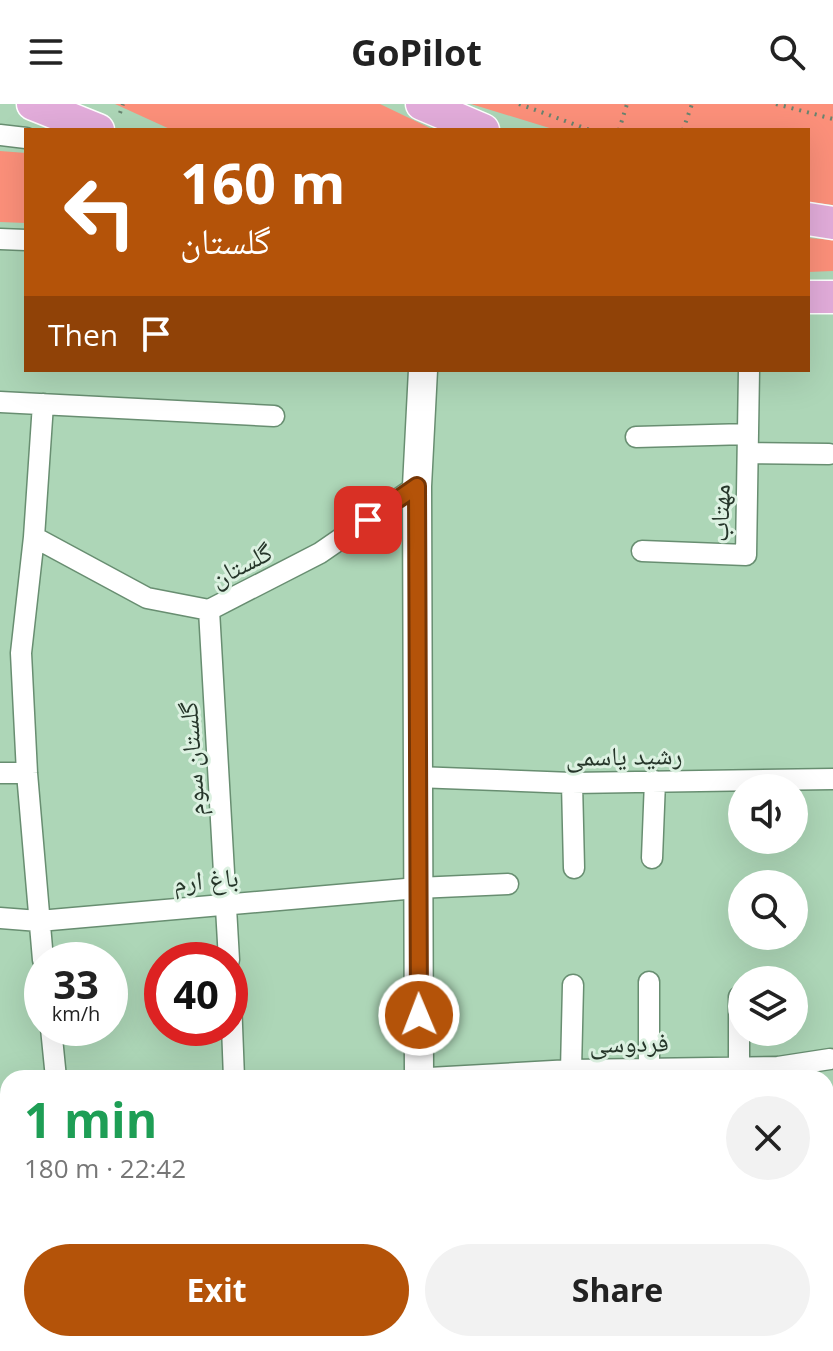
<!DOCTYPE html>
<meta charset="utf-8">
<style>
body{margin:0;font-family:"Open Sans","Noto Naskh Arabic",sans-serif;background:#f2f2f2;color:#222;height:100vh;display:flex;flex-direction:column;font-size:30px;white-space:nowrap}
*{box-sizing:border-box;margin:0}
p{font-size:26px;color:#767676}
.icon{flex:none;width:44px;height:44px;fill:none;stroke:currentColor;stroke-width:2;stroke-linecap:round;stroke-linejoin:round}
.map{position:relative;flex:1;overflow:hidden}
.sheet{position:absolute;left:0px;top:966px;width:834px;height:282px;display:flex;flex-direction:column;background:#fff;border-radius:24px 24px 0 0;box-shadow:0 8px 32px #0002}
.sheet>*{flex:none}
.guide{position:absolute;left:24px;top:24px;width:786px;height:244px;border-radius:0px;box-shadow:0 8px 32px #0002;background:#b45309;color:#fff;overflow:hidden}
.fabs{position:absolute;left:728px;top:670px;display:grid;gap:16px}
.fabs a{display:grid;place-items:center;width:80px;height:80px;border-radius:50%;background:#fff;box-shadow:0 8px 32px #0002;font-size:40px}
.speed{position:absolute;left:24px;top:838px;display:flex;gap:16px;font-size:40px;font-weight:700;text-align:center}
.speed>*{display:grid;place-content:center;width:104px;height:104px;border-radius:50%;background:#fff;box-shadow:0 8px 32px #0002;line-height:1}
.speed small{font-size:20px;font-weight:400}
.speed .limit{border:12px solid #d22;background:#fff;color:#111}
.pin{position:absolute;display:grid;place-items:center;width:68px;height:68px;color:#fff;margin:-34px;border-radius:16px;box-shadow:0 4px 12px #0006}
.me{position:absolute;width:88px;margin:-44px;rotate:359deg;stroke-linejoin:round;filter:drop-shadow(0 0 6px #0008)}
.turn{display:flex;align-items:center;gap:28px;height:168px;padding:0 24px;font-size:36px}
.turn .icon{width:104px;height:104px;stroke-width:2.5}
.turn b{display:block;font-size:56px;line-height:68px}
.then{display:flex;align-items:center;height:76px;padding:0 24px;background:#0003;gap:16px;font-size:30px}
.round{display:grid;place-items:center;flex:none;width:84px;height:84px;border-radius:42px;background:#f2f2f2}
.head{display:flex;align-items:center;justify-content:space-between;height:136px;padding:0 24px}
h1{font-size:48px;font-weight:700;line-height:60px;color:#1e9e55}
.cta{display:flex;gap:16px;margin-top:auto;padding:16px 24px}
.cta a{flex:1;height:92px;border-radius:48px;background:#b45309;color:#fff;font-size:32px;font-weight:700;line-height:92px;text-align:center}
.cta a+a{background:#f2f2f2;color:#222}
header{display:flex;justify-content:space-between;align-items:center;height:104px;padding:0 24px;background:#fff;font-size:36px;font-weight:700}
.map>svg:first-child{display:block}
</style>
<header><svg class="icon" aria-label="menu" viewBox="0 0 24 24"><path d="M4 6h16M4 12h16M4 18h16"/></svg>GoPilot<svg class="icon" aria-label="search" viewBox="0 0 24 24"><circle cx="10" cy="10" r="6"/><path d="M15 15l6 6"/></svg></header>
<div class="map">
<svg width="833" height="1247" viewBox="0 0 833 1247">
<rect width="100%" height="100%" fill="#add6b7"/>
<path fill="#fc907a" d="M115 0H380L434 26H172Z
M471 0H833V101L808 98V26H556Z
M0 47 26 49V119L0 118Z
M808 134 833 136V167L808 168Z"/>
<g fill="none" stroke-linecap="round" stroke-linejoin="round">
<g stroke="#688e71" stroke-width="23">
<path id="street" d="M0 31 26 34
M0 135 26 136
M0 298 274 312
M636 333 748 330
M748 349 829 350
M34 433 147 494 209 506 320 449 417 382
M642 447 746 451 749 266
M209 506 229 856
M0 669H27
M416 673 572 679 833 675
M572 679 574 764
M652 754 655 677
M0 814 39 817 417 784 508 780
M43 856 27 669 21 549 34 433 43 300
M230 870 234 974
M649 878V965
M739 893V964
M51 924 56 974
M571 966 573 881
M429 974 571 966 778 963 830 955
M0 1070 8 1069
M0 1101 8 1100
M84 1240 85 1247
M244 1240V1247"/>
</g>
<g stroke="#688e71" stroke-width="31">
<path id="secondary" d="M419 974 417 382 423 266
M409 1247V1240"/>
</g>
<g stroke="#fff" stroke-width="35">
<path id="primary" d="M33 0 98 26
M422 0 483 26
M808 115 833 119
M808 193H833"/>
</g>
<path stroke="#68846f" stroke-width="4" stroke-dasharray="2 6" stroke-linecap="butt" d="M519 0 590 26
M776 0 833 15
M120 9 123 0
M619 26 627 0
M683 26 692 0"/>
<use href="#street" stroke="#fff" stroke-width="20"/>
<use href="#secondary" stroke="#fff" stroke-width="28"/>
<use href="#primary" stroke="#e2acda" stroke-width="32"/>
</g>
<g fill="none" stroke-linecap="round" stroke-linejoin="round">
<g stroke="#753606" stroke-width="20">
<path id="route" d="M368 416 417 382 419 911"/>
</g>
<use href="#route" stroke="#b45309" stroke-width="14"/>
</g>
<g text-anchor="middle" stroke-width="6" stroke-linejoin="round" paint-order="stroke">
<g font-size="26" fill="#26362a" stroke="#dcf1e1">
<text transform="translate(720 409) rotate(-88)" y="9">مهتاب</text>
<text transform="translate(241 461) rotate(-27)" y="9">گلستان</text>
<text transform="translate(624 652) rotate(-1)" y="9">رشید یاسمی</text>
<text transform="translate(192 655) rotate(-94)" y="9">گلستان سوم</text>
<text transform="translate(206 776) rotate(-5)" y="9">باغ ارم</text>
<text transform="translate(629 939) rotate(-1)" y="9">فردوسی</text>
</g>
</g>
</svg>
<div class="fabs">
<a><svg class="icon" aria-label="sound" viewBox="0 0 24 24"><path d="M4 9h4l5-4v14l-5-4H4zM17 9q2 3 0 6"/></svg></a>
<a><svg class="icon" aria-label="search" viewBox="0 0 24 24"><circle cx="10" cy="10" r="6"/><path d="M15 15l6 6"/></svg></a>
<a><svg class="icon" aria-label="layers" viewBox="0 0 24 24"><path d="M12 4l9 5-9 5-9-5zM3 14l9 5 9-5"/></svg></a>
</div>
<div class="speed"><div>33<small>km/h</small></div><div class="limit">40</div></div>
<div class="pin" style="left:368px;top:416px;background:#d93025"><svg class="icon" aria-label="arrive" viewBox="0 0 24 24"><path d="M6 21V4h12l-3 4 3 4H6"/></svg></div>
<svg class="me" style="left:419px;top:911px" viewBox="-20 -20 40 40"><circle r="17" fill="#b45309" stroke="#fff" stroke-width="3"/><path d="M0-11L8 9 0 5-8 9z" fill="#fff"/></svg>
<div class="guide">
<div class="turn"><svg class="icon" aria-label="left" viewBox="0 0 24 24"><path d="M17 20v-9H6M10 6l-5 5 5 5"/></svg><div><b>160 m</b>گلستان</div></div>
<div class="then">Then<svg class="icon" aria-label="arrive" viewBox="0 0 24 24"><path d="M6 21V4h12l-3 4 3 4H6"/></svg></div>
</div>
<section class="sheet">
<div class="head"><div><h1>1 min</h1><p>180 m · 22:42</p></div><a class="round"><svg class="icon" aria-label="close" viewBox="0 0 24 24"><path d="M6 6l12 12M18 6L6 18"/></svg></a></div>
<div class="cta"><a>Exit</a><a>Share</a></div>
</section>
</div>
